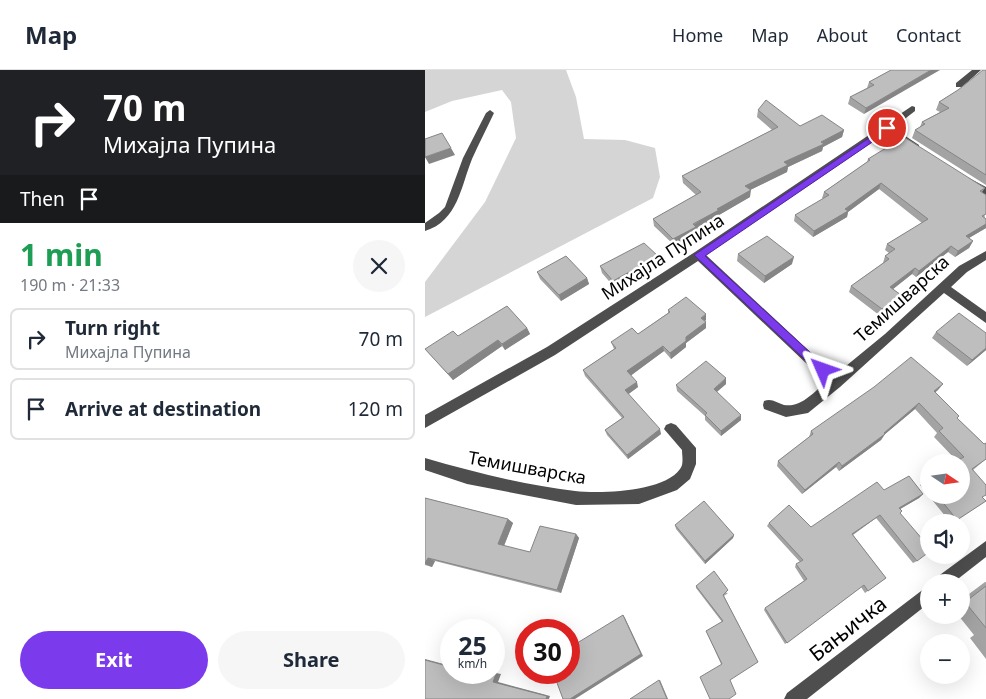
<!DOCTYPE html>
<meta charset="utf-8">
<style>
body{margin:0;font-family:"Noto Sans",sans-serif;background:#f6f6f7;color:#1f2937;height:100vh;display:flex;flex-direction:column;font-size:19px;white-space:nowrap}
*{box-sizing:border-box;margin:0}
p{font-size:16px;color:#747a83}
.icon{flex:none;width:28px;height:28px;fill:none;stroke:currentColor;stroke-width:2;stroke-linecap:round;stroke-linejoin:round}
.map{position:relative;flex:1;overflow:hidden}
.panel{display:flex;flex-direction:column;background:#fff;width:425px}
.panel>*{flex:none}
.guide{background:#202124;color:#fff;overflow:hidden}
.needle{width:32px;rotate:103deg}
.controls{position:absolute;left:495px;top:384px;display:grid;gap:10px}
.controls a{display:grid;place-items:center;width:50px;height:50px;border-radius:50%;background:#fff;box-shadow:0 5px 20px #0002;font-size:25px}
.speed{position:absolute;left:15px;top:549px;display:flex;gap:10px;font-size:25px;font-weight:700;text-align:center}
.speed>*{display:grid;place-content:center;width:65px;height:65px;border-radius:50%;background:#fff;box-shadow:0 5px 20px #0002;line-height:1}
.speed small{font-size:12px;font-weight:400}
.speed .limit{border:8px solid #d22;background:#fff;color:#111}
.pin{position:absolute;display:grid;place-items:center;width:42px;height:42px;color:#fff;margin:-21px;border:2px solid #fff;border-radius:50%;box-shadow:0 1px 5px #0007}
.me{position:absolute;width:55px;margin:-28px;rotate:313deg;stroke-linejoin:round;filter:drop-shadow(0 0 4px #0008)}
.turn{display:flex;align-items:center;gap:18px;height:105px;padding:0 20px;font-size:22px}
.turn .icon{width:65px;height:65px;stroke-width:2.5}
.turn b{display:block;font-size:35px;line-height:42px}
.then{display:flex;align-items:center;height:48px;padding:0 20px;background:#0003;gap:10px;font-size:19px}
.round{display:grid;place-items:center;flex:none;width:52px;height:52px;border-radius:26px;background:#f6f6f7}
.head{display:flex;align-items:center;justify-content:space-between;height:85px;padding:0 20px}
h1{font-size:30px;font-weight:700;line-height:38px;color:#1e9e55}
.cta{display:flex;gap:10px;margin-top:auto;padding:10px 20px}
.cta a{flex:1;height:58px;border-radius:30px;background:#7c3aed;color:#fff;font-size:20px;font-weight:700;line-height:58px;text-align:center}
.cta a+a{background:#f6f6f7;color:#1f2937}
ul{padding:0;list-style:none}
li{display:flex;align-items:center;gap:15px;height:62px;margin:0 10px 8px;padding:0 10px;border:2px solid #e0e1e3;border-radius:8px}
li div{flex:1}
li b{display:block;font-size:19px}
li em{font-style:normal}
header{display:flex;align-items:center;gap:30px;box-sizing:border-box;height:70px;padding:0 25px;background:#fff;border-bottom:1px solid #e0e1e3}
header strong{font-size:24px}
nav{display:flex;gap:28px;margin-inline-start:auto;font-size:18px}
main{display:flex;flex:1;min-height:0}
.map>svg:first-child{display:block}
</style>
<header>
<strong>Map</strong>
<nav><a>Home</a><a>Map</a><a>About</a><a>Contact</a></nav>
</header>
<main>
<section class="panel">
<div class="guide">
<div class="turn"><svg class="icon" aria-label="right" viewBox="0 0 24 24"><path d="M7 20v-9h11M14 6l5 5-5 5"/></svg><div><b>70 m</b>Михајла Пупина</div></div>
<div class="then">Then<svg class="icon" aria-label="arrive" viewBox="0 0 24 24"><path d="M6 21V4h12l-3 4 3 4H6"/></svg></div>
</div>
<div class="head"><div><h1>1 min</h1><p>190 m · 21:33</p></div><a class="round"><svg class="icon" aria-label="close" viewBox="0 0 24 24"><path d="M6 6l12 12M18 6L6 18"/></svg></a></div>
<ul>
<li><svg class="icon" aria-label="right" viewBox="0 0 24 24"><path d="M7 20v-9h11M14 6l5 5-5 5"/></svg><div><b>Turn right</b><p>Михајла Пупина</p></div><em>70 m</em></li>
<li><svg class="icon" aria-label="arrive" viewBox="0 0 24 24"><path d="M6 21V4h12l-3 4 3 4H6"/></svg><div><b>Arrive at destination</b></div><em>120 m</em></li>
</ul>
<div class="cta"><a>Exit</a><a>Share</a></div>
</section>
<div class="map">
<svg width="561" height="629" viewBox="0 0 561 629">
<rect width="100%" height="100%" fill="#fff"/>
<path fill="#d5d5d5" d="M0 0H141L151 27 159 69 200 70 230 78 235 107 228 128 0 247V212L60 132 91 68 86 32 77 20 27 31 0 42Z"/>
<g fill="none" stroke-linecap="round" stroke-linejoin="round">
<path fill="#4e4e4e" fill-rule="evenodd" d="M547 0H556L537 17H531V13Z
M487 36 490 37V41L468 58 494 75V79H488L462 62 281 185 410 305 460 264 534 196 561 181V190L542 202 526 217 561 242V253L519 223 415 317 383 343 361 347 339 339 338 335 339 331C347 328 352 333 359 335 376 338 389 322 401 312L273 191 130 285 0 358V345L122 277 270 182Z
M65 40 69 43C62 58 54 73 47 89 36 116 33 151 0 161V153L14 143 20 137 38 88 61 43Z
M544 108 561 117V125L541 113V109Z
M246 353 251 355 271 378V394L265 409 252 420 214 434 151 435 42 414 0 400V388C48 402 100 415 150 421 175 424 239 422 255 399 259 394 257 386 257 380L239 359 241 355Z
M561 471V487L529 512H510L512 507Z
M504 515V533L382 629H359L362 623Z"/>
</g>
<path fill="#a3a3a3" d="M466 0 439 44 423 34 425 27 442 18 444 12Z
M561 0V115L487 68 490 60 495 57 497 52 515 42 511 40 514 32 533 20Z
M333 40 375 56 419 60 417 67 398 77 397 81 363 97 362 102 325 120V127L294 145V147L271 160V163L249 175 229 156 228 149 271 125 258 113 257 106 347 60 332 47Z
M443 89 560 118 557 122 560 149H561V158L544 168 548 171 544 178 530 187 523 182 491 207 487 204 468 219 476 225 473 231 454 245 424 222 426 216 458 193 460 186 464 183 460 180 462 174 497 153 454 119 423 142 422 147 388 167 369 151 370 145 398 129 397 128 399 122 442 92Z
M313 184 367 194 339 213 312 191Z
M233 193 189 217 177 203 175 196Z
M112 202 162 208 164 214 136 231 115 209Z
M243 240 281 250 280 251 281 258 261 273V277L246 289 239 281 206 305 213 317 203 324 236 364 203 389 182 365 180 360 197 348 160 306 158 300 189 279 186 272 213 264 243 243Z
M102 258 105 264 80 280 77 276 28 310 0 279 33 266Z
M511 262 561 280 542 296 507 268Z
M301 314 292 322 316 350 296 366 280 350V346L252 321 251 315Z
M513 320 510 322 534 346 532 348 559 374 561 373V389L548 400 557 427 561 431 529 452H525L495 415 500 411 504 408V425H536L532 391 509 367 512 363 490 339 460 364 456 370 414 401 411 397 377 424 352 396 353 391 384 367 386 361Z
M459 420 498 424 494 428 475 439V443L492 491 488 493 451 448 428 465 461 508 440 523 436 517 360 574 339 540 340 538 379 511 370 497 371 494 375 492 342 456 344 453 386 457Z
M0 428 83 449 88 453 79 476 105 482 151 464 154 468 136 523 10 491 7 497 0 495Z
M250 455 309 465 308 468 280 494 251 459Z
M560 512H561V589L545 568 549 565 533 545H536V530Z
M271 516 303 523 299 526 333 592 296 594 281 561 297 552 271 518Z"/>
<path fill="#858585" d="M506 0H515L439 44 441 38Z
M419 60 417 67 398 77 397 81 363 97 362 102 319 123 320 116 359 92Z
M26 78 30 85 4 94 0 87Z
M456 113 454 119 423 142 422 147 388 167 389 161Z
M326 120 325 127 294 145V147L271 160V163L249 175 248 169 292 139Z
M561 154V158L537 172 541 166Z
M548 171 544 178 530 187 533 181Z
M526 176 523 182 491 207 494 201Z
M233 186V193L189 217 188 211Z
M369 187 367 194 339 213 340 206Z
M490 198 487 204 463 223 465 217Z
M162 208 164 214 136 231 134 225Z
M476 225 473 231 454 245 457 239Z
M281 244V250L276 254V248Z
M281 252V258L261 273V267Z
M102 258 105 264 80 280 77 274Z
M73 270 77 276 28 310 23 304Z
M261 271V277L246 289 245 283Z
M238 276 239 281 204 307 202 301Z
M561 278V280L542 296 547 290Z
M301 308V314L289 324V319Z
M212 312 213 317 201 326 200 320Z
M518 314 513 320 505 327 509 321Z
M494 333 490 339 459 365 460 364 456 370 414 401 417 396 459 363Z
M316 345V350L296 366V361Z
M235 359 236 364 203 389 202 385Z
M414 392 411 397 377 424 380 420Z
M498 424 494 428 470 442 474 438Z
M455 445 451 448 424 467 427 464Z
M83 449 88 453 78 478 73 474Z
M151 464 154 468 136 523 132 520Z
M309 465 308 468 280 494V491Z
M3 488 10 491 7 497 0 494Z
M198 545 200 548 218 586 150 629H145Z
M0 589 26 596V597L0 590Z
M66 602 76 604 73 612 125 626 124 629H121L68 612Z
M234 610H235L243 629H242Z"/>
<path fill="#bebebe" stroke="#858585" d="M466 0H506L441 38 425 27 449 15 444 12Z
M558 0H561V105L490 60 500 54 497 52 524 38 514 32 533 20Z
M341 30 375 56 397 45 419 60 396 72 399 74 359 92 363 95 320 116 326 120 292 139 294 140 268 154 271 157 248 169 228 149 276 122 257 106 353 57 333 40Z
M17 63 26 78 0 87V69Z
M479 67 560 118 555 121 561 125V144L557 146 561 149V154L541 166 548 171 533 181 526 176 494 201 490 198 465 217 476 225 457 239 426 216 464 189 460 186 470 179 462 174 503 149 456 113 420 139 423 141 389 161 370 145 404 125 399 122 445 90 443 89Z
M342 166 369 187 340 206 313 184Z
M219 173 233 186 188 211 175 196Z
M141 186 162 208 134 225 112 202Z
M261 227 281 244 276 248 281 252 261 267V271L245 283 238 276 202 301 212 312 200 320 235 359 202 385 180 360 199 347 158 300 191 278 186 272 207 258 213 264 245 242 243 240Z
M82 236 102 258 77 274 73 270 23 304 0 279 28 261 33 266Z
M534 243 561 263V278L547 290 511 262Z
M486 287 518 314 509 321 534 346 532 348 559 374 561 373V389L547 399 561 415V425L557 427 561 431 532 450 512 425H536V392H529L539 387 514 361 518 358 494 333 459 363 460 364 417 396 414 392 380 420 353 391 388 364 386 361 449 317Z
M281 291 301 308 289 319 316 345 296 361 280 345 282 343 251 315Z
M484 406 498 424 474 438 477 441 475 443 504 477V482L492 491 455 445 427 464 461 508 443 521 439 515 362 573 340 538 382 509 371 494 378 490 344 453 364 435 386 457 452 412 459 420Z
M504 408V415L500 411Z
M0 428 83 449 73 474 105 482 115 456 151 464 132 520 3 488 0 493Z
M279 431 309 465 280 491 250 455Z
M289 501 303 520 298 525 333 592 305 610 311 624 304 629H285L275 607 297 594 281 561 298 551 271 516Z
M561 516V558L540 532Z
M198 545 216 584 145 629H138L128 602H144V578Z
M0 590 26 597V602H66L71 604 68 612 122 626 121 629H0Z
M234 610 242 629H205Z"/>
<path fill="#7c3aed" stroke="#51269a" d="M462 56 466 58 465 60 280 186 401 297 403 300 398 305 394 303 269 185Z"/>
<g text-anchor="middle" stroke-width="5" stroke-linejoin="round" paint-order="stroke">
<g font-size="18" fill="#000" stroke="#fff">
<text transform="translate(238 187) rotate(-33)" y="6">Михајла Пупина</text>
<text transform="translate(477 229) rotate(-42)" y="6">Темишварска</text>
<text transform="translate(102 398) rotate(10)" y="6">Темишварска</text>
</g>
<g font-size="21" fill="#000" stroke="#fff">
<text transform="translate(423 559) rotate(-38)" y="7">Бањичка</text>
</g>
</g>
</svg>
<div class="controls">
<a><svg class="needle" viewBox="-14 -14 28 28"><path d="M0-13l5 13h-10z" fill="#e53935"/><path d="M0 13l5-13h-10z" fill="#747a83"/></svg></a>
<a><svg class="icon" aria-label="sound" viewBox="0 0 24 24"><path d="M4 9h4l5-4v14l-5-4H4zM17 9q2 3 0 6"/></svg></a>
<a>+</a>
<a>−</a>
</div>
<div class="speed"><div>25<small>km/h</small></div><div class="limit">30</div></div>
<div class="pin" style="left:462px;top:58px;background:#d93025"><svg class="icon" aria-label="arrive" viewBox="0 0 24 24"><path d="M6 21V4h12l-3 4 3 4H6"/></svg></div>
<svg class="me" style="left:398px;top:300px" viewBox="-20 -20 40 40"><path d="M0-17L14 15 0 8-14 15z" fill="#7c3aed" stroke="#fff" stroke-width="4"/></svg>
</div>
</main>
